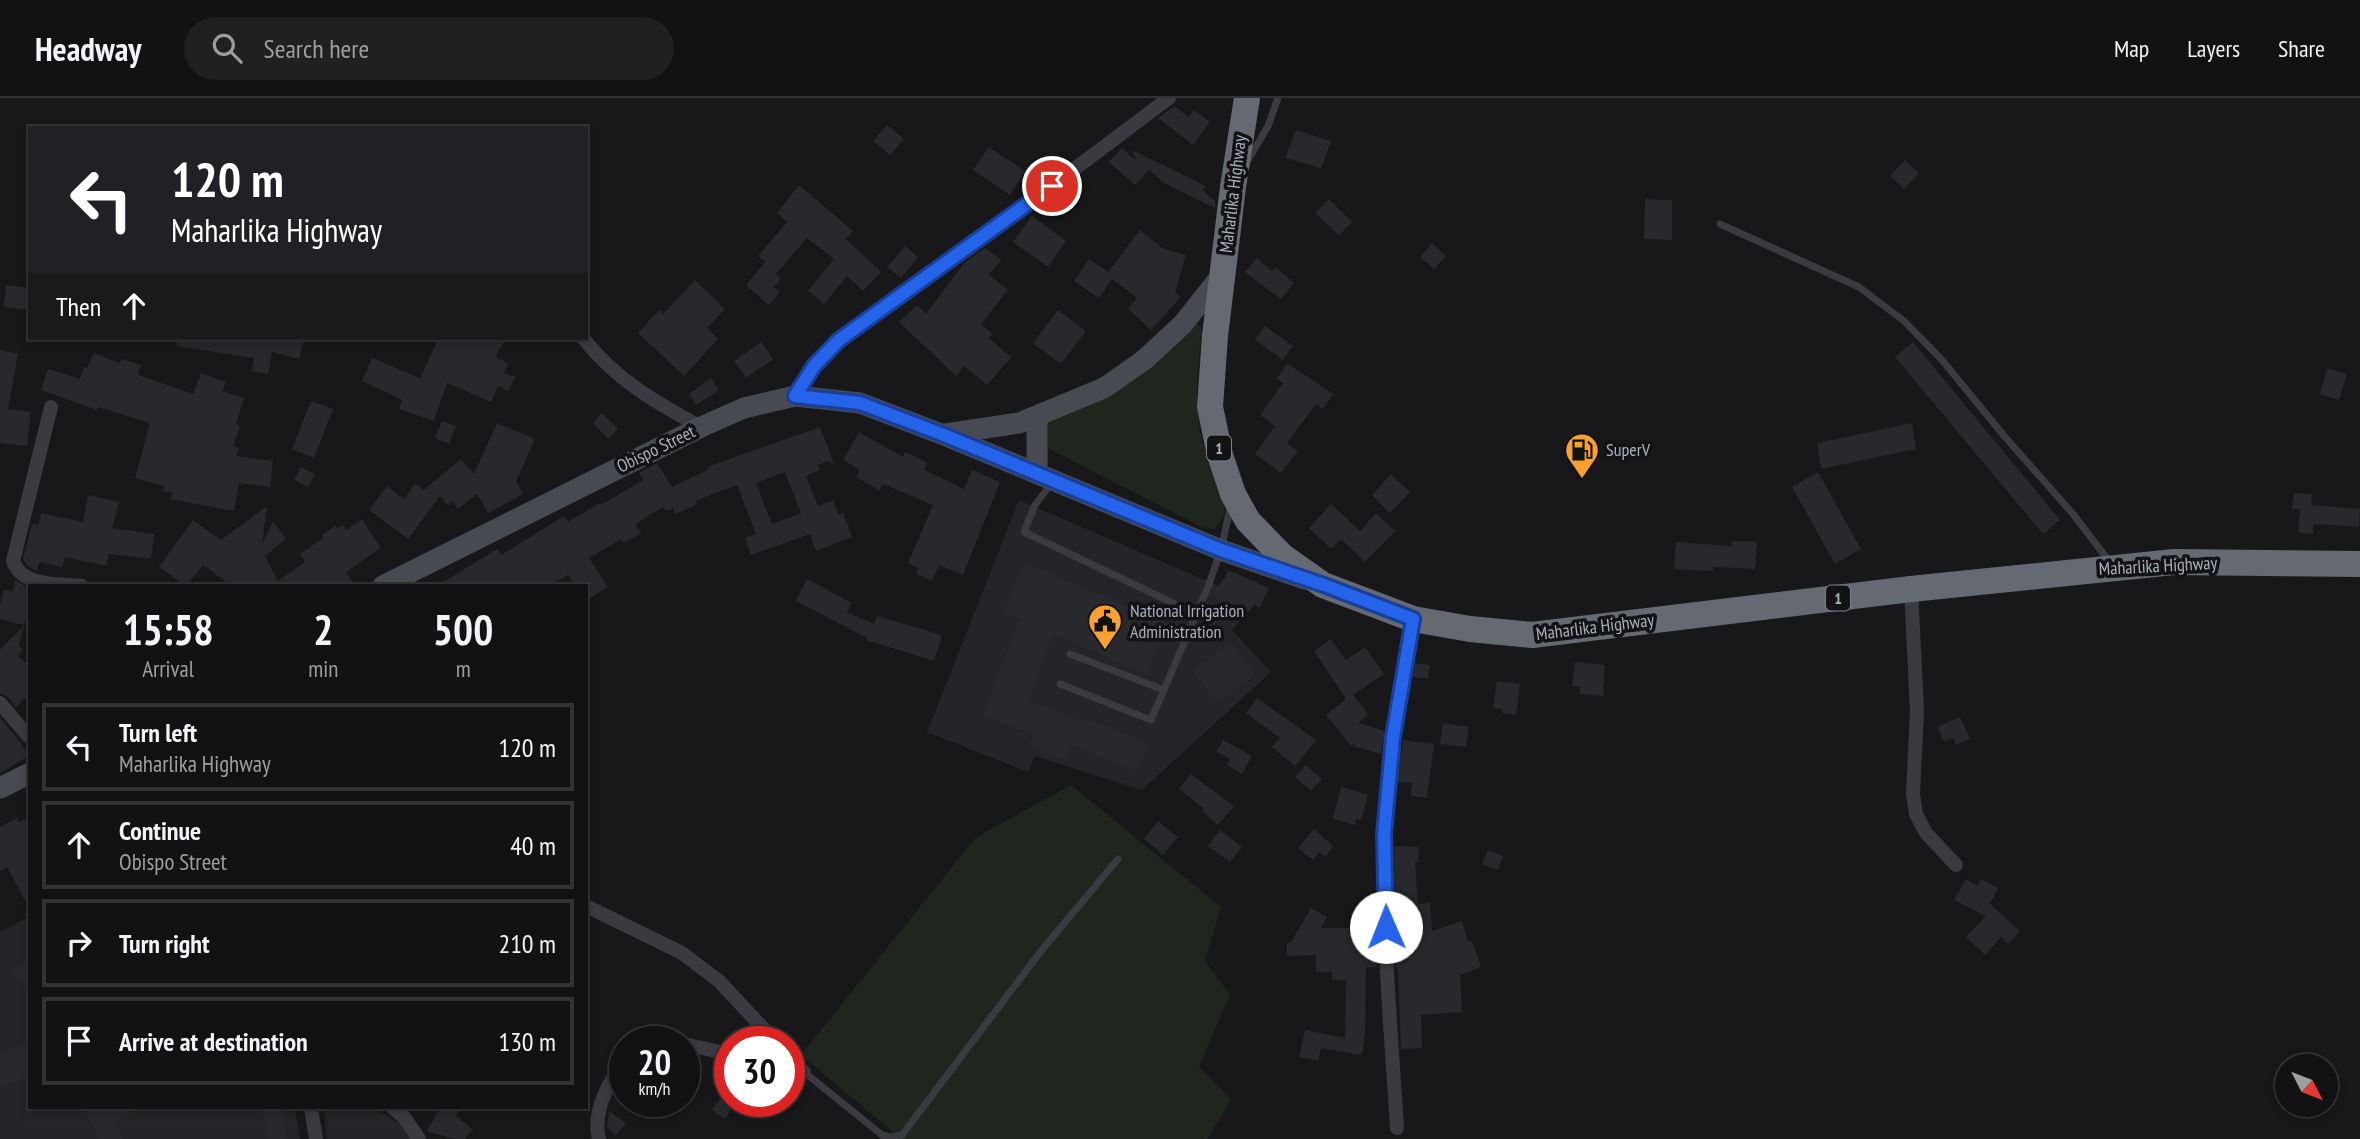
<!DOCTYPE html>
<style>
body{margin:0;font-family:"PT Sans Narrow",sans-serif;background:#1f2022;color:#f1f3f6;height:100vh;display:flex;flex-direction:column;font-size:26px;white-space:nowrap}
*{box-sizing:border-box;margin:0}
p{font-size:23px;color:#9c9ea0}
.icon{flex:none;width:38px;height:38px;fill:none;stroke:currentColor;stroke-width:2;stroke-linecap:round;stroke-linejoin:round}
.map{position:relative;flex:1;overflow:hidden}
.side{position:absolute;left:28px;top:486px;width:560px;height:525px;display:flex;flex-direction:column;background:#121214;border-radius:0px;box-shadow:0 4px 10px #0003,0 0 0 2px #313234}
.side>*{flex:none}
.top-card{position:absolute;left:28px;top:28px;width:560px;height:214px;border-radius:0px;box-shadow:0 4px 10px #0003,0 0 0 2px #313234;background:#202124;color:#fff;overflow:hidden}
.needle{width:46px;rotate:132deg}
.fabs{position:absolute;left:2275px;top:956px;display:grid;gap:14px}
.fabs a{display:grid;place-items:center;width:63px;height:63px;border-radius:50%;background:#121214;box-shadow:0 4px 10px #0003,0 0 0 2px #313234;font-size:35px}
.speed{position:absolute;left:609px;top:928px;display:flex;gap:14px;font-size:35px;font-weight:700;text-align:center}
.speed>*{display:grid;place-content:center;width:91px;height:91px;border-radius:50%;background:#121214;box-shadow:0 4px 10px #0003,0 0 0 2px #313234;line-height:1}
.speed small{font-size:18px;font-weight:400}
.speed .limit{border:10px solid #d22;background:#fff;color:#111}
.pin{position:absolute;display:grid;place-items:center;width:60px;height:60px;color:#fff;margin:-30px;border:4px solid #fff;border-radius:50%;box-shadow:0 2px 7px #0007}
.me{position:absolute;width:77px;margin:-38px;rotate:359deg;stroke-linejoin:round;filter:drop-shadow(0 0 5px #0008)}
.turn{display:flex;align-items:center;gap:24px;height:147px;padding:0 28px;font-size:32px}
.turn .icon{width:91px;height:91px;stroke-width:2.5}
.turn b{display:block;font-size:49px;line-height:60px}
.then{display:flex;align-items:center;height:66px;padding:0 28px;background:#0003;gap:14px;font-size:26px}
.eta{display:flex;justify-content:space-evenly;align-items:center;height:119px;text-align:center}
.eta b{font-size:42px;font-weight:600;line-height:49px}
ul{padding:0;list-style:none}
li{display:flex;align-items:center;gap:21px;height:88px;margin:0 14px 10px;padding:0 14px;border:4px solid #313234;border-radius:0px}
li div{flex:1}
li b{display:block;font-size:26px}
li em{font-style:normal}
header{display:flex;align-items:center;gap:42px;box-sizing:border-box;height:98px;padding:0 35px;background:#121214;border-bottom:2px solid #313234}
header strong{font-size:33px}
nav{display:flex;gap:38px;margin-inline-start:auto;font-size:24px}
.search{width:490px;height:63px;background:#1f2022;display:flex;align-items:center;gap:18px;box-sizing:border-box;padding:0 24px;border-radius:38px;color:#9c9ea0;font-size:26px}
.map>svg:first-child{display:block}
</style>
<header>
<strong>Headway</strong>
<div class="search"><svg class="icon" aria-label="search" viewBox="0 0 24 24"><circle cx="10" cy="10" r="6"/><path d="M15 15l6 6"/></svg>Search here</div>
<nav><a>Map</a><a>Layers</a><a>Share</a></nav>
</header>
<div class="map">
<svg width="2360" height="1041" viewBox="0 0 2360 1041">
<rect width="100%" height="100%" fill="#18181b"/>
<path fill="#242528" d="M1019 402 1219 488 1242 521 1232 532 1271 574 1142 692 1035 658 1028 674 927 634Z
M30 818V1010H295L300 1041H0V834Z
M324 1010H374L410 1031 414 1041H327Z"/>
<path fill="#1e261e" d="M1197 225 1202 230C1198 267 1193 305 1202 342 1206 359 1225 391 1226 402 1226 415 1222 423 1214 431L1202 429 1045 349 1044 325 1092 307 1134 281 1191 227Z
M1071 687 1221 809 1205 863 1230 897 1199 968 1231 1002 1207 1041H901L801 957 975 740Z"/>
<path fill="#28292c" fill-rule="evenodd" d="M1174 8 1188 19 1194 12 1210 24 1193 47 1158 20Z
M887 27 904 41 890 57 873 43Z
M1296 32 1331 43 1321 70 1285 60Z
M989 49 1025 73 1010 97 973 72Z
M1122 50 1135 62 1136 60 1132 56 1134 53 1206 88 1203 92 1215 103V110L1164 85 1149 72 1135 87 1109 64Z
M1905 62 1919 75 1904 91 1890 78Z
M799 87 853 133 846 141 881 174 863 193 847 178 824 206 808 193 834 161 807 140 776 176 781 181 774 189 780 194 769 207 746 187 765 164 758 158 787 124 777 115Z
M1329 101 1352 124 1339 137 1315 115Z
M1645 101 1672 102V142L1644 141Z
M1032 118 1066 143 1048 169 1013 144Z
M1140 132 1162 150 1186 157 1175 194 1181 199 1151 232 1128 211 1137 200 1112 181 1099 200 1074 183 1089 161 1108 174Z
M1432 145 1446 158 1434 171 1420 159Z
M905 148 918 159 901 180 887 169Z
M985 150 1001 162 989 177 1008 192 981 226 992 236 989 240 1011 259 987 287 964 268 956 278 899 224 917 207 926 216 965 164Z
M1257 160 1272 173 1275 169 1294 185 1281 201 1245 174Z
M695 182 725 211 707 230 718 241 684 278 638 235 659 212 663 216Z
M6 187 29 190 26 212 4 209Z
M1058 212 1086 233 1061 266 1033 245Z
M1265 228 1293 248 1283 262 1255 242Z
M178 240H304L299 261 272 254 268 276 252 273 254 260 177 248Z
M439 240H506L495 259 508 265 504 275 515 279 508 293 498 288 491 304 447 285 434 323 399 311 402 302 362 283 372 260 420 280Z
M761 244 773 261 746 280 734 263Z
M1913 244 2060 422 2043 436 1895 259Z
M0 252 18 256 8 311 31 314 27 348 0 345Z
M94 255 119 265 121 261 141 267 138 277 193 296 201 275 226 284 222 293 244 300 236 326 240 328 233 348 239 350 236 358 273 363 270 389 239 385 234 413 170 401 173 395 163 393 164 388 135 380 150 325 98 309 97 312 41 292 48 271 80 281 84 269 87 270Z
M1287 265 1333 296 1323 311 1316 306 1287 345 1298 353 1281 375 1255 356 1275 328 1260 317 1283 285 1277 281Z
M2327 270 2347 276 2339 302 2320 296Z
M711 280 719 292 696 307 689 296Z
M311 303 333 311 314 360 292 351Z
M602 315 618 331 608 341 593 325Z
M442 323 456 328 449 346 435 340Z
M497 325 535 341 516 383 523 396 488 415 477 396 458 411 452 403 447 407 440 398 408 441 369 412 387 388 404 401 415 386 424 392 461 361 474 376Z
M1912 325 1916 351 1821 371 1817 345Z
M820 329 834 366 828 363 818 367 820 372 806 378 818 408 833 402 839 417 843 414 852 439 816 453 810 436 751 457 745 440 756 436 737 387 695 403 697 406 676 416 673 410 666 413 663 409 635 426 641 435 624 445 621 441 589 460 608 489 586 503V488H575L568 477 549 488H437L497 451 501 457 564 418 568 424 600 405 601 407 643 382 639 375 657 365 672 389 708 372 707 369ZM785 374 801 415 772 426 756 385Z
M859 334 903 359 905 354 927 364 924 372 964 391 972 372 1000 384 963 477 939 467 932 483 916 476 919 470 908 465 933 407 883 386 879 392 856 379 860 372 843 362Z
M301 369 315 376 308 389 294 382Z
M1818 374 1861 451 1835 466 1792 389Z
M1391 376 1410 394 1390 415 1372 397Z
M2294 395 2312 396 2311 407 2360 411 2359 429 2313 426V436L2298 435 2300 411H2292Z
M88 397 119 404 112 430 154 436 151 461 109 456 106 468 65 459 62 469 39 464 37 473 30 470 23 462 32 426 38 427 41 415 83 424Z
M1331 406 1360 433 1376 415 1395 433 1365 464 1341 441 1331 451 1309 430Z
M267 408 262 446 273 423 286 441 265 458 278 483 305 464 300 456 323 440 322 437 335 428 338 430 343 427 346 432 362 421 381 450 346 474 355 488H232L203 467 186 488 159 469 193 422 221 442Z
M1732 443 1757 444 1755 471 1713 469V473L1674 471 1676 444 1732 448Z
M1024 464 1168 526 1146 576 1053 536 1028 603 1085 624 1086 621 1113 630 1149 646 1137 673 1070 647 1065 661 1029 647 1034 636 983 618 1019 521 1003 514Z
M1228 472 1269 490 1259 511 1255 506 1242 521 1212 494 1225 480Z
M807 481 852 505 847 514 874 526 877 518 942 537 934 563 866 542 867 540 796 503Z
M15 482 30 491V506L19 547 23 552 18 558 30 569V595L16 609 7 598 0 596V552L24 527 0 521V507L4 492 13 494Z
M1331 541 1346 562 1365 549 1384 576 1353 597 1368 616 1358 625 1385 633 1381 656 1353 648 1354 644 1351 648 1326 617 1346 601 1314 553Z
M1231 544 1255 577 1217 605 1193 573Z
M1575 564 1605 567 1603 598 1580 596V589L1572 588Z
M1415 565 1430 567 1428 581 1413 579Z
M1497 583 1520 586 1516 617 1502 615 1503 611 1493 610Z
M1257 600 1316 642 1295 668 1272 649 1280 640 1246 615Z
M1960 619 1970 641 1956 647 1953 640 1944 644 1937 629Z
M0 620 17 640 29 658 0 675Z
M1443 625 1469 629 1466 649 1440 646Z
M1223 642 1252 658 1242 676 1227 667 1230 661 1216 654Z
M1403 642 1434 646 1427 700 1411 698 1412 685 1397 684Z
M1306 667 1322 681 1311 693 1295 679Z
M1191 676 1234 708 1218 727 1202 713 1204 711 1179 691Z
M1341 689 1368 697 1361 722 1356 721 1355 727 1333 721Z
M30 718V812L7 769 0 773V729L17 720 19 724Z
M1158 723 1178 739 1163 757 1144 741Z
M1314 731 1333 748 1325 759 1320 754 1313 762 1298 750Z
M1220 732 1242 749 1230 764 1208 748Z
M1394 748 1419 749 1418 765H1415L1418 806 1430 805 1432 833 1462 823 1468 844 1472 843 1481 869 1460 877 1462 914 1421 917 1422 950 1401 951 1398 869H1396L1395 847Z
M1488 752 1503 758 1498 772 1482 766Z
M1966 781 1978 788 1981 781 1998 790 1990 806 2020 833 2008 846 2001 839 1985 857 1966 839 1986 818 1954 802Z
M1311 810 1327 819 1321 830H1360V851H1376L1377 869H1366L1365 938 1362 957 1321 950 1318 963 1299 959 1305 932 1345 940 1346 882H1332V874H1316V857L1287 858V845L1291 844Z
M30 860V896L12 874Z
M30 944V978L0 990V956Z
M721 999 734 1008 725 1021 712 1012Z
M83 1010H138L114 1024 123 1041H99Z
M261 1010H280L288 1041H269Z
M440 1010H461L456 1018 473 1032 464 1041H454L427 1033Z
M609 1013 626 1025 616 1037 607 1030Z"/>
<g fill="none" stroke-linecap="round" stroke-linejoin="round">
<path stroke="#393b40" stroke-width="7" d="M1247 64 1268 28 1278 0
M1720 126 1859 189 1904 223 1942 262 2005 339 2073 416 2109 463
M1051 386 1035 407 1024 434 1196 516
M1070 556 1164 592
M1060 586 1151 622 1208 489 1221 452 1231 406
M804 974 882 1037 891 1039 902 1037 1041 853 1118 761"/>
<path stroke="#393b40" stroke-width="14" d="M583 240C616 282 655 304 701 329
M795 298 814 268 839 242 996 130 1169 0
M51 309 13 463C22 489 58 486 82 488
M1911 491 1917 612 1913 696 1916 716 1926 735 1956 767
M0 605 30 640
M586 808 682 855 719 883 775 943
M647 943 652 941 667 943
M684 946 730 956
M789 958 804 974
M311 1010 316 1041
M393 1010 404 1019 419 1041
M1397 1030C1391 933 1382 835 1384 737 1386 665 1401 593 1413 521
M599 1041C592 1013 608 985 625 963"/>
<path stroke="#474a50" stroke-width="21" d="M946 336 1019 325 1104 290 1144 262 1183 226 1224 174
M1037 375V319
M383 488 701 329 744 310 795 298 860 305 944 337 1221 452 1305 481
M0 690 30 675"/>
<path stroke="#656971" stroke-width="26" d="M1247 0 1233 89 1215 238 1210 309 1220 357 1233 396 1248 423 1283 459 1323 487 1413 521 1470 531 1532 537 1911 491 2174 464 2360 466"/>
</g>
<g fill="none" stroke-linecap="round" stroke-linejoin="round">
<g stroke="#184099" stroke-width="18">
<path id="route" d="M1052 88 839 242 814 268 795 298 860 305 944 337 1221 452 1324 487 1413 521 1393 639 1384 736 1386 829"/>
</g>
<use href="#route" stroke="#2563eb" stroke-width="12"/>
</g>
<defs>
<g id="fuel-pin" transform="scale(1.75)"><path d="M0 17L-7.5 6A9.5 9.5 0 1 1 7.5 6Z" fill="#faa031" stroke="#131316"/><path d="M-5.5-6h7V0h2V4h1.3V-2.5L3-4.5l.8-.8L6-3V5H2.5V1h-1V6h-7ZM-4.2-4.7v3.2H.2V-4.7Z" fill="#111"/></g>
<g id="civic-pin" transform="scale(1.75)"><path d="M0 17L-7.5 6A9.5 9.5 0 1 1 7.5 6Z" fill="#faa031" stroke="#131316"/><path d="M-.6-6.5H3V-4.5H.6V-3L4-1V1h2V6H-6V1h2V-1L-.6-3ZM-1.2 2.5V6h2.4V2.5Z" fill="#111"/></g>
</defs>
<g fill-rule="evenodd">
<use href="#fuel-pin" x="1582" y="352"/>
<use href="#civic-pin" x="1105" y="523"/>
</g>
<g text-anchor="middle" stroke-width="7" stroke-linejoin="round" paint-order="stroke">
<g fill="#131316" stroke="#7d828a" stroke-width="2">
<rect x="1207" y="337.5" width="24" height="25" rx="5"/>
<rect x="1826" y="487.5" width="24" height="25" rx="5"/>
</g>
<g font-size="16" font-weight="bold" fill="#aab1bb">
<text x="1219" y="356">1</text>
<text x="1838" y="506">1</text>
</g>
<g font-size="18" fill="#aab1bb" stroke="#131316">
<text transform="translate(1233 96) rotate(-83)" y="6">Maharlika Highway</text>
<text transform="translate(656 351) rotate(-26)" y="6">Obispo Street</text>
<text transform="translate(2158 468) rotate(-3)" y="6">Maharlika Highway</text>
<text transform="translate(1595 529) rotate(-7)" y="6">Maharlika Highway</text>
</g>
<g font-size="18" fill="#aab1bb" stroke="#131316" text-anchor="start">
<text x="1606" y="358">SuperV</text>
<text x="1130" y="519">National Irrigation<tspan x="1130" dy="21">Administration</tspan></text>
</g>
</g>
</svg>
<div class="fabs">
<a><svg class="needle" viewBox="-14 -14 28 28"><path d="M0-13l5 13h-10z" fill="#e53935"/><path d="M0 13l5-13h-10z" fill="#9c9ea0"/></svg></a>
</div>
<div class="speed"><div>20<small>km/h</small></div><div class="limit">30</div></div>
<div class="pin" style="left:1052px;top:88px;background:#d93025"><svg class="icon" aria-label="arrive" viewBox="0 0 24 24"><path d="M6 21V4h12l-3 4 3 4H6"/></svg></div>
<svg class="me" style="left:1386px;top:829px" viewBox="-20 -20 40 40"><circle r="19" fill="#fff"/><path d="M0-13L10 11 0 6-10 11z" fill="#2563eb"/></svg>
<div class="top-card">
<div class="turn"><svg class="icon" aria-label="left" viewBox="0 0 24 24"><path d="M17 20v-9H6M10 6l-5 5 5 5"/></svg><div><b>120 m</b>Maharlika Highway</div></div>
<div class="then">Then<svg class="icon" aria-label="ahead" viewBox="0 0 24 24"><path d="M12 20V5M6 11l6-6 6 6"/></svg></div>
</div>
<section class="side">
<div class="eta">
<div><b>15:58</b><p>Arrival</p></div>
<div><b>2</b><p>min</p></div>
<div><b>500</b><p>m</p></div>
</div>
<ul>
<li><svg class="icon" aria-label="left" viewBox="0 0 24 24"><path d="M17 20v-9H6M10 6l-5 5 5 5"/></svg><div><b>Turn left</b><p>Maharlika Highway</p></div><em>120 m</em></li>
<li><svg class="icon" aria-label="ahead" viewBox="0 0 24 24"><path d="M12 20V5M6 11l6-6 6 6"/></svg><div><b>Continue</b><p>Obispo Street</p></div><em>40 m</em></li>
<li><svg class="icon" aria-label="right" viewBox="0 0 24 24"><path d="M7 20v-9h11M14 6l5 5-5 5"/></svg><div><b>Turn right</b></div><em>210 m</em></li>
<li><svg class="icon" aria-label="arrive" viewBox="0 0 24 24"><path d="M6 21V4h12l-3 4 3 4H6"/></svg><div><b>Arrive at destination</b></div><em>130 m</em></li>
</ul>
</section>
</div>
